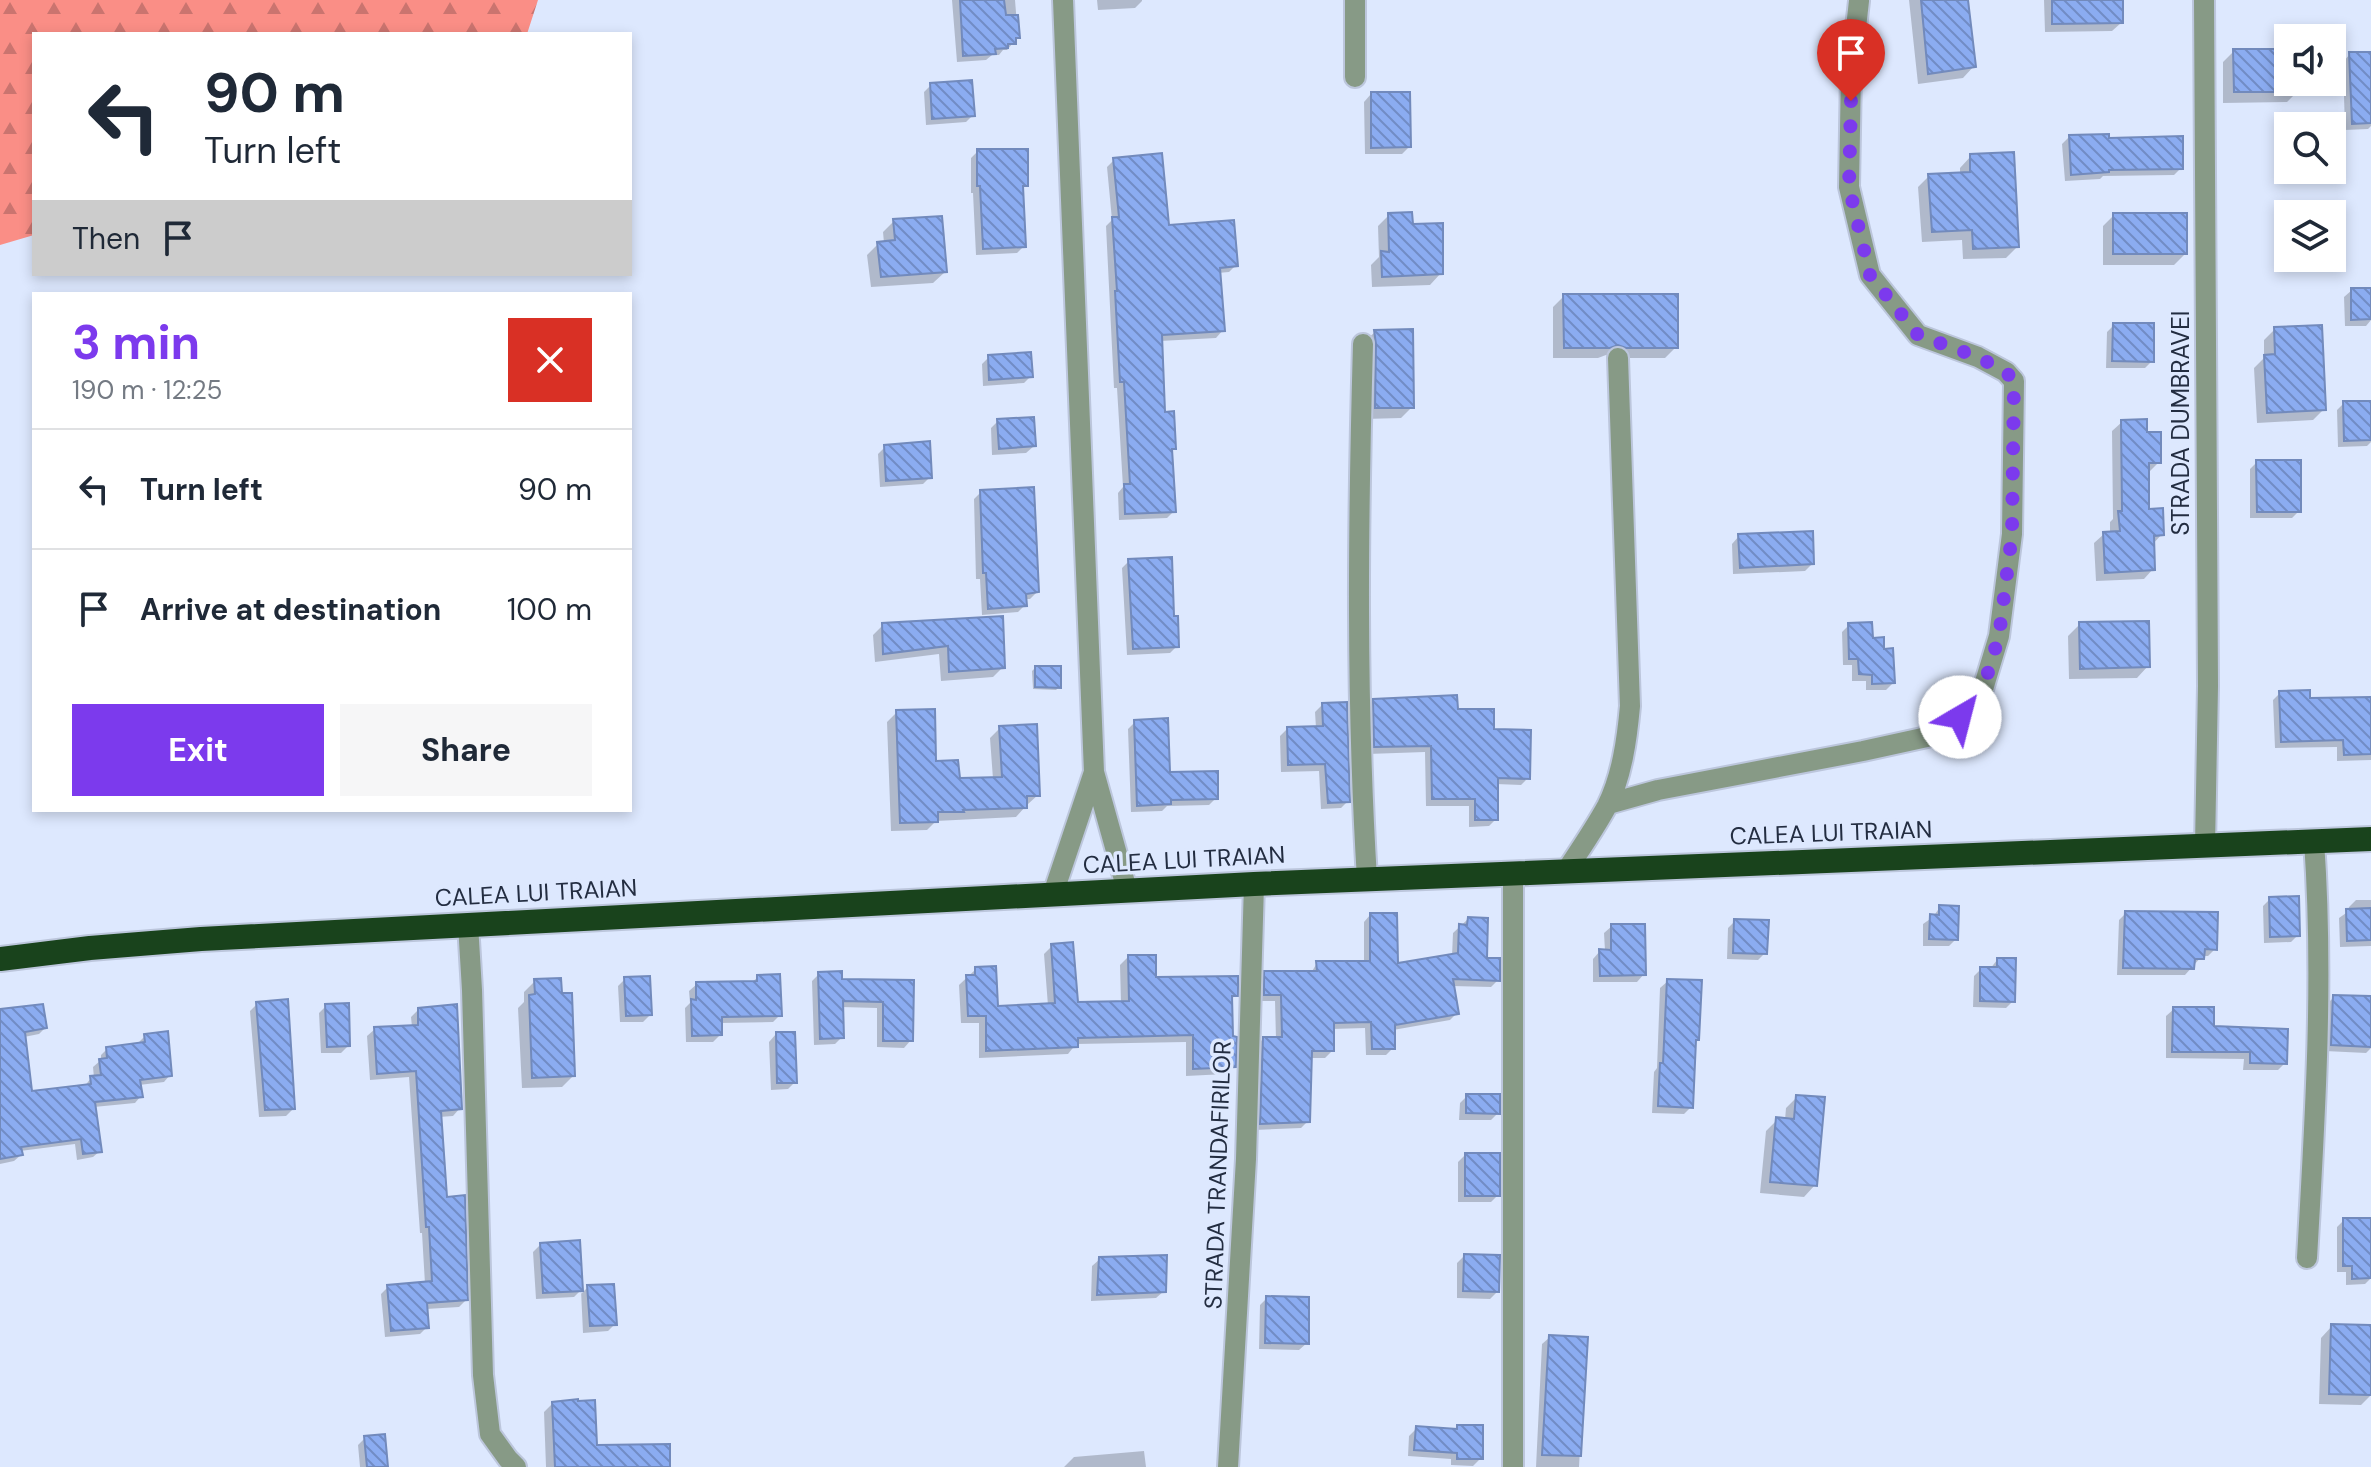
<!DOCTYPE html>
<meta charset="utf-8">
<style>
body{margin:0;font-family:"DM Sans",sans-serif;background:#f6f6f7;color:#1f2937;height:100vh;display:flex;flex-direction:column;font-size:30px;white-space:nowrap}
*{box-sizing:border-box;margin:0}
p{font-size:26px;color:#747a83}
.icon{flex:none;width:44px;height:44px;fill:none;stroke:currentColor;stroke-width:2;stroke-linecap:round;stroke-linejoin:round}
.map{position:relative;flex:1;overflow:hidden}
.sheet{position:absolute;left:32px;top:292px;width:600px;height:520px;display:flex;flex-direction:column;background:#fff;border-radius:0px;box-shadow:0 4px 12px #0003}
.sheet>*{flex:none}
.hud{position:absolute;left:32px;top:32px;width:600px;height:244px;border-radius:0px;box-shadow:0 4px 12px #0003;background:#fff;color:#1f2937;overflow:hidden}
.buttons{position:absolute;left:2274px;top:24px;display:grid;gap:16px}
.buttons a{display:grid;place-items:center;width:72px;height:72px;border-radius:0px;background:#fff;box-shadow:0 4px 12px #0003;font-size:40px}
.pin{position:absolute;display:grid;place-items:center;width:68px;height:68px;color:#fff;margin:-82px -34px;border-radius:50% 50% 50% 0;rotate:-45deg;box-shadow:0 0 8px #0007}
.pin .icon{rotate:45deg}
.me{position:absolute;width:88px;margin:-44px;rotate:37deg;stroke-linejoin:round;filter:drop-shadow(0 0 6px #0008)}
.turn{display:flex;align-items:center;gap:28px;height:168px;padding:0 40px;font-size:36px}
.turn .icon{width:104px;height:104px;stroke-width:2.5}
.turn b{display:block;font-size:56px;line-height:68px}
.then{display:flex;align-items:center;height:76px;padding:0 40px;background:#0003;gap:16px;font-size:30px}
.round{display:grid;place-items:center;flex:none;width:84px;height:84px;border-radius:0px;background:#f6f6f7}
.summary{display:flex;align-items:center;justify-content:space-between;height:136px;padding:0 40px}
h1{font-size:48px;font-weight:700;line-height:60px;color:#7c3aed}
.button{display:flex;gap:16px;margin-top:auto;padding:16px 40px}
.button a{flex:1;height:92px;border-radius:0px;background:#7c3aed;color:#fff;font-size:32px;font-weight:700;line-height:92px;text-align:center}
.button a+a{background:#f6f6f7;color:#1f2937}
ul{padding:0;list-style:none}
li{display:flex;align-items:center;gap:24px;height:120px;padding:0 40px;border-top:2px solid #e0e1e3}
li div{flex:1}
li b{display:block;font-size:30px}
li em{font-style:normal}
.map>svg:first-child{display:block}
</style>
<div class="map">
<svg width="2371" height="1467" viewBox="0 0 2371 1467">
<defs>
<pattern id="forest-firs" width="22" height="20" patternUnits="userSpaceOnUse" patternTransform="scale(2)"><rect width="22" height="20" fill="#fa8e86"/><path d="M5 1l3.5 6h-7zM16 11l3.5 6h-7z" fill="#ca746f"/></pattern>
<pattern id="building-back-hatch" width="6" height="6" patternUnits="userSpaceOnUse" patternTransform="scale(2)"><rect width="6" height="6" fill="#8bacf1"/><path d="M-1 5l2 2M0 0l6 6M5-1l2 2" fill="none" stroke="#718cc5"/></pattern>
</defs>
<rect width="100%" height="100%" fill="#dde8fe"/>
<path fill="url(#forest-firs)" d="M0 0H538L527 34H34V235L0 245Z"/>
<path fill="#0003" d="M952 0H1015L1018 37 1007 50H1003L999 55H992L986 60 957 62Z
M1097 0H1142V1L1135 8 1098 10Z
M1909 0H1966L1974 66 1963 78 1918 84Z
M2044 0H2121V23L2112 31 2045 32Z
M2234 51H2288V82H2298V91L2287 102 2223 103V62Z
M2350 54H2371V126L2368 129 2345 130 2343 62Z
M931 85 973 115 966 122 926 125 924 92Z
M1371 94 1409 147 1402 154H1365L1364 102Z
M2069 137 2107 140 2181 168 2174 175 2103 176 2100 179 2065 181 2062 144Z
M978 151 1026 185 1021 191 1024 246 1017 253 976 255 973 193H971V158Z
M1971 156 2017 247 2006 258 1963 259 1962 240 1922 242 1918 187 1929 176 1960 174V168Z
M1114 160 1167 227 1236 265 1229 272 1218 273 1223 330 1216 338 1160 341 1163 414 1174 449 1171 452 1174 511 1167 518 1119 520 1118 493 1123 487 1117 388H1114L1106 226 1112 220 1107 167Z
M1389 215 1411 226 1441 273 1430 285 1372 287 1371 265 1379 257 1378 226Z
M2114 215 2185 254 2174 265H2103V226Z
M894 221 945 272 933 283 871 287 867 255 878 244 884 243 883 232Z
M2352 290H2371V320L2366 326H2345L2344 297Z
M1564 296 1676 347 1665 358H1614L1606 355 1598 358H1553V307Z
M2114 325 2152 361 2145 368H2106L2107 332Z
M2275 329 2324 409 2313 420 2257 423 2254 368 2264 358V340Z
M1375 332 1412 407 1401 418 1365 419 1364 342Z
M989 357 1031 376 1024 383 983 386 982 364Z
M2344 403H2371V442L2367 446 2338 447 2337 410Z
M998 421 1034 446 1026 453 992 455 991 428Z
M2122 422 2145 434 2159 462 2150 471H2147V511L2162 534 2152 545 2153 569 2144 579 2096 581 2094 543 2104 534 2110 533V522L2113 519 2112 431Z
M885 447 930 477 923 484 880 487 878 454Z
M2257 462 2299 511 2292 518H2250V469Z
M981 492 1037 592 1030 599H1025V605L1018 612 982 615 980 579H976L974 499Z
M1739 536 1812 564 1805 571 1733 574 1732 544Z
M1129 561 1172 619 1177 646 1170 653 1127 655 1122 568Z
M1001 618 1003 667 993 677 941 681 939 654 875 662 873 635 883 625Z
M2080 624 2148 666 2137 678 2069 679 2068 636Z
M1849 625 1882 651 1893 683 1886 690H1866V681H1852V665H1843L1842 632Z
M1035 668 1059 687 1056 690 1033 689 1032 671Z
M2280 693 2308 700 2371 699V760L2337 761V747L2275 748 2273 700Z
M1374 700 1456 711 1528 778 1521 785 1496 784V819L1489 826 1469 827V806H1426L1425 752 1368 754 1367 708Z
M1322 705 1348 801 1341 808 1321 809 1319 771 1281 772 1280 736 1287 729 1316 728 1315 712Z
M897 712 934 763 958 780 993 779 990 738 1000 728 1038 795 1028 804H1025V807L1016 817 936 821 927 830 891 831 887 722Z
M1135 722 1168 774 1216 798 1209 805 1167 806 1162 811 1131 812 1128 729Z
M2270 899 2298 935 2291 942 2264 943 2263 906Z
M2356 900H2371V946L2340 947 2339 918 2349 911V907Z
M1940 907 1956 939 1949 946H1923V924L1933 917Z
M2126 913 2215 949 2208 956H2202L2185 975H2117L2119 920Z
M1370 915 1396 966 1452 956 1453 933 1468 919 1485 960 1498 980 1491 987 1452 986 1457 1013 1450 1020 1393 1030V1048L1386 1055H1366L1365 1028 1332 1029V1051L1325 1058H1310L1308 1121 1301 1128 1254 1130 1256 1046 1263 1039H1276L1275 1001H1258V980L1265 973H1311L1317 963H1364V922Z
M1735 921 1765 953 1758 960 1727 959 1728 928Z
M1612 926 1644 974 1637 982H1593V959L1600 951H1605L1604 933Z
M1052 946 1076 1004 1121 1003 1120 965 1128 957 1154 979 1236 995 1230 1000 1234 1066 1226 1074 1186 1076V1042L1076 1044 1068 1054 979 1058V1023H961L959 985 976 969 996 1008 1048 1006 1044 954Z
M1997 960 2013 1001 2006 1008 1973 1007 1974 976 1981 969H1990Z
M819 974 840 981 912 982 911 1040 904 1048 877 1047V1008L841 1007 842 1037 835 1044 814 1045 812 981Z
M758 977 780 1015 773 1022 720 1023V1035L713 1042H686L685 1008 690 1003 689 991 697 984 751 983Z
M625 979 650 1015 643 1022H620L618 986Z
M535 981 573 1076 562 1087 522 1088 518 1008 524 1002V992Z
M1668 981 1697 1039 1694 1042 1691 1107 1684 1114 1652 1113 1654 1072 1657 1068 1660 988Z
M2334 997 2371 998V1048L2366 1053 2325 1051 2327 1004Z
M257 1004 293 1109 286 1116 259 1117 250 1011Z
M326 1006 348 1046 341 1053H321L319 1013Z
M2174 1009 2285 1063 2278 1070H2243L2244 1059 2166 1058V1016Z
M418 1010 460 1108 453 1116 439 1117 445 1199 466 1300 459 1307 426 1309 427 1327 420 1334 385 1337 381 1294 388 1287 425 1284 422 1233H420L409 1077 370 1080 367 1036 375 1029 412 1027 411 1017Z
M0 1011 45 1028 39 1034 24 1037 30 1093 84 1087 91 1078H94L93 1067 101 1060V1055L107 1049 139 1045V1042L145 1036 170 1075 164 1082 139 1085 141 1096 135 1103 94 1107 100 1151 93 1157 77 1160 75 1144 20 1151 21 1155 14 1161 0 1164Z
M776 1034 795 1082 788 1089 771 1090 769 1042Z
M1467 1096 1498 1113 1491 1120H1459L1460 1103Z
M1797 1097 1815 1185 1804 1197 1760 1193 1766 1131 1777 1120H1785L1786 1108Z
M1465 1155 1498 1195 1491 1202H1458V1162Z
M2344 1220H2371V1278L2365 1284 2346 1285V1272H2337V1227Z
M578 1243 581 1294 588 1287 615 1324 608 1331 583 1333 581 1290 574 1297 536 1299 533 1252 540 1245Z
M1464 1256 1497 1292 1490 1299 1457 1298V1263Z
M1100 1259 1164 1291 1156 1298 1091 1301 1092 1266Z
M1267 1298 1307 1343 1299 1350 1259 1349 1260 1305Z
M2332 1326 2371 1327V1395L2361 1405 2319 1404 2321 1338Z
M1550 1337 1586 1339 1579 1467H1536L1542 1344Z
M553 1403 595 1447 668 1467H546L544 1412Z
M1458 1427 1481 1458 1473 1466 1451 1465V1459L1408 1456 1409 1436 1416 1429 1454 1431Z
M365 1438 386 1467H360L358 1445Z
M1144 1451 1146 1467H1064L1074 1457Z"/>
<path fill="url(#building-back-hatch)" stroke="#728abc" stroke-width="2" d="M960 0H1004L1006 15H1018L1020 38H1016V44H1008V48L995 49 996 54 963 56Z
M1921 0H1968L1976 67 1928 74Z
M2052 0H2123V23L2052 24Z
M2233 49H2288V92H2234Z
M2349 52H2371V123L2352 124Z
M972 80 975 116 932 119 930 83Z
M1371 92H1410L1411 147 1371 148Z
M2109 134V138L2183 136V169L2109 170V172L2071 175 2069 135Z
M977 149H1028V186H1023L1026 247 983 249 980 186H977Z
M2014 152 2019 247 1973 249 1972 230 1932 232 1928 174 1970 172V154Z
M1162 153 1169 225 1234 220 1238 266 1220 268 1225 331 1162 335 1165 412 1174 411 1176 449H1172L1176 512 1125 514 1124 484H1130L1124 382H1120L1115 291H1117L1112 217H1119L1113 158Z
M1412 212 1413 224 1443 223V274L1382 277 1381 251 1389 252 1388 213Z
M2113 213H2187V254H2113Z
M942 216 947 272 881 277 877 242 895 240 893 219Z
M2351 288H2371V319L2351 320Z
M1563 294H1678V348H1626L1618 345 1610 348H1564Z
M2113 323H2154V362L2112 361Z
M2322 325 2326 410 2267 413 2264 355 2275 354 2274 327Z
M1413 329 1414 408H1375L1376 344 1374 330Z
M1031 352 1033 377 989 380 988 355Z
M2343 401H2371V440L2344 441Z
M1034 417 1036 446 999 449 997 419Z
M2147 419V432H2161V463H2149V509L2163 508 2164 535 2154 536 2155 570 2105 573 2103 532 2120 531 2118 511H2122L2121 420Z
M930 441 932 478 886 481 884 445Z
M2256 460H2301V512H2257Z
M1034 487 1039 592 1026 594 1027 606 988 609 986 573H983L980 490Z
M1813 531 1814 564 1740 568 1738 534Z
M1172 557 1174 616H1178L1179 647 1133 649 1128 559Z
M1003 616 1005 668 949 672 948 646 883 654 882 623Z
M2149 621 2150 667 2080 669 2079 622Z
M1872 622 1873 638 1884 637V649L1893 648 1895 683 1872 684V675L1859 674 1858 659H1849L1848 623Z
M1035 666H1061V688L1035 687Z
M2310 690V698L2371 697V754L2344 755 2343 740 2281 742 2279 691Z
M1457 695 1458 709H1494V729L1531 730 1530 779 1498 778V820H1475V799H1432L1431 746 1374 747 1373 699Z
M1347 702 1350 802 1328 803 1325 764 1288 765 1287 727 1323 726 1322 703Z
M935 709 936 761 958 760 960 778 1002 777 999 726 1037 724 1040 796H1027V808L963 810 964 812H938V822L900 823 896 710Z
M1168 718 1170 772 1218 771V799L1171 800V804L1137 806 1134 720Z
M2299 896 2300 936 2270 937 2269 897Z
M1939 905 1959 906 1958 940 1929 939 1930 914 1939 915Z
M2371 908V940L2347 941 2346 909Z
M2125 911 2218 912 2217 950 2205 949 2204 959H2195L2194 969 2123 968Z
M1370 913H1397L1398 963 1458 953 1459 924 1467 925 1468 917 1488 918 1487 958H1500V981L1453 979 1459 1014 1395 1025V1049H1372L1371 1022 1334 1023V1051H1312L1310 1122 1260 1124 1263 1037H1282L1281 995H1264V971H1317L1316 961H1370Z
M1734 919 1769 920 1767 954 1733 953Z
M1611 924H1645L1646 975 1600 976 1599 949 1611 950Z
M1073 942 1078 1002 1129 1001 1128 955H1156V977L1238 976V996H1232L1233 1036 1237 1037 1236 1067 1193 1069V1035L1078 1038V1047L986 1051V1016H968L966 975H975V967L996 966 998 1006 1055 1003 1051 944Z
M1997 958H2016L2015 1002 1980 1001V967H1997Z
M842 971V979L914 980 913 1041H883V1002L843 1001 844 1038 820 1039 818 972Z
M780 974 782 1016 722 1017V1035L692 1036 691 999 696 1000V982L757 981V975Z
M650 976 652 1015 626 1016 624 977Z
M561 978 562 993H572L575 1076 532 1078 529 995 535 994 534 979Z
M1667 979 1702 980 1699 1040H1696L1693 1108 1658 1106 1660 1063H1663Z
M2333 995 2371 996V1047L2331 1045Z
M288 999 295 1109 265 1110 256 1002Z
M349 1003 350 1046 327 1047 325 1004Z
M43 1004 47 1028 25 1032 32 1091 91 1084 90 1076 101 1075 99 1059 107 1058 106 1047 145 1042 144 1034 168 1031 172 1076 140 1080 143 1097 95 1102 102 1152 83 1154 81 1139 21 1147 23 1155 0 1159V1009Z
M457 1004 462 1109 441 1111 447 1197 465 1195 468 1300 427 1303 429 1328 391 1331 387 1285 432 1281 429 1227H426L416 1071 377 1074 374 1027 418 1025V1008Z
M2173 1007H2214V1026L2288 1029 2287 1064 2250 1063V1052H2172Z
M776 1032H795L797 1083H777Z
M1466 1094H1500V1114L1466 1113Z
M1796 1095 1825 1097 1817 1186 1770 1182 1776 1117 1794 1119Z
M1465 1153H1500V1196H1465Z
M2343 1218H2371V1278L2352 1279V1266H2343Z
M580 1240 583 1291 543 1293 540 1243Z
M1464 1254 1500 1255 1499 1292 1463 1291Z
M1167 1255 1166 1292 1097 1295 1099 1257Z
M614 1284 617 1325 590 1326 587 1285Z
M1266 1296 1309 1297V1344L1265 1343Z
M2331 1324 2371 1325V1395L2329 1394Z
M1549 1335 1588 1337 1581 1456 1542 1455Z
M578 1399V1401L595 1400 597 1445 670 1444V1467H555L552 1402Z
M1457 1425H1483V1459H1457V1453L1414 1450 1416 1426 1457 1429Z
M385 1434 388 1467H367L364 1436Z"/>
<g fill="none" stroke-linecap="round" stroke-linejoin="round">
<g stroke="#bcc6dc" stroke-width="24">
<path id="minor" d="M1063 0 1094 772 1127 890
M1355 0V77
M2204 0 2208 686 2205 846
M1363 344C1358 523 1356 701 1367 879
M1608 804 1658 790 1863 751 1927 737 1960 717 1983 689 1999 636 2012 534 2014 381 2006 372 1978 357 1918 335 1870 275 1849 187 1851 72 1859 1
M1566 871C1580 850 1595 828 1607 806 1622 776 1627 739 1630 706L1618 358
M1513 874V1467
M1053 894 1094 772
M468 924 472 990 483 1375 490 1434 508 1459 516 1467
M2307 1258C2315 1119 2324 980 2314 841
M1228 1467 1246 1159 1254 884"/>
</g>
<g stroke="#bcc6dc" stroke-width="28">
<path id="highway" d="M0 959 90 948 201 939 1254 884 2371 839"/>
</g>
<use href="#minor" stroke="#879a86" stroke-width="20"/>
<use href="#highway" stroke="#19431c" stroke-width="24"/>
</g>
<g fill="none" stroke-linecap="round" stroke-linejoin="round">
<path stroke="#7c3aed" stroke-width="14" stroke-dasharray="0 25.2" d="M1851 101 1849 187 1870 275 1918 335 1978 357 2006 372 2014 381 2012 534 1999 636 1983 689 1960 717"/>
</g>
<g text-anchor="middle" stroke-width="7" stroke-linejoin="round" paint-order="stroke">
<g font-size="24" fill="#232d41" stroke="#dde8fe">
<text transform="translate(2181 423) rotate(-90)" y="8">STRADA DUMBRAVEI</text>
<text transform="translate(1831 833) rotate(-2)" y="8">CALEA LUI TRAIAN</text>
<text transform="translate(1184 860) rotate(-3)" y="8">CALEA LUI TRAIAN</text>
<text transform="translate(536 893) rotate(-3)" y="8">CALEA LUI TRAIAN</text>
<text transform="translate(1218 1175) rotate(-88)" y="8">STRADA TRANDAFIRILOR</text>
</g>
</g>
</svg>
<div class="buttons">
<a><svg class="icon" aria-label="sound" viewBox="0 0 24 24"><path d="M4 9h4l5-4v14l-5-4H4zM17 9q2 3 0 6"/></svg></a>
<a><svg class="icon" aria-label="search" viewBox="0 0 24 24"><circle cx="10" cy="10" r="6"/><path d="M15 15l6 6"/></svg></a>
<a><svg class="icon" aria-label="layers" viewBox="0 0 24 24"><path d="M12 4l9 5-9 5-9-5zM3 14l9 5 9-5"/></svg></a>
</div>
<div class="pin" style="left:1851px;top:101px;background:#d93025"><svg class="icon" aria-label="arrive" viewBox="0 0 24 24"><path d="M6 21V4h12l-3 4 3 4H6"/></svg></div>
<svg class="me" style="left:1960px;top:717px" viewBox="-20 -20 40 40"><circle r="19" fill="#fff"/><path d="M0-13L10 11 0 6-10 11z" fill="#7c3aed"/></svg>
<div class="hud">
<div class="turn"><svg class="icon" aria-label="left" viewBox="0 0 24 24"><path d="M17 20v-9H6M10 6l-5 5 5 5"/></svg><div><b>90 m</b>Turn left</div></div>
<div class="then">Then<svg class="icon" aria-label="arrive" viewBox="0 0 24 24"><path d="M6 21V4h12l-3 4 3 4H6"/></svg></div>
</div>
<section class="sheet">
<div class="summary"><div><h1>3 min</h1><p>190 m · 12:25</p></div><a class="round" style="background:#d93025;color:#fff"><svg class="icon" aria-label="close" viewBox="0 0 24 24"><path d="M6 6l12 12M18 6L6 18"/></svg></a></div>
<ul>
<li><svg class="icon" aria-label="left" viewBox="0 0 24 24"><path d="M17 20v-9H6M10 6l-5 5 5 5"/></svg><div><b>Turn left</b></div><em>90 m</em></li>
<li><svg class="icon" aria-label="arrive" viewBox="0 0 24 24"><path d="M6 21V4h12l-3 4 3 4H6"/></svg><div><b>Arrive at destination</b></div><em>100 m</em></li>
</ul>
<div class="button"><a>Exit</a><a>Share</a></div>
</section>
</div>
